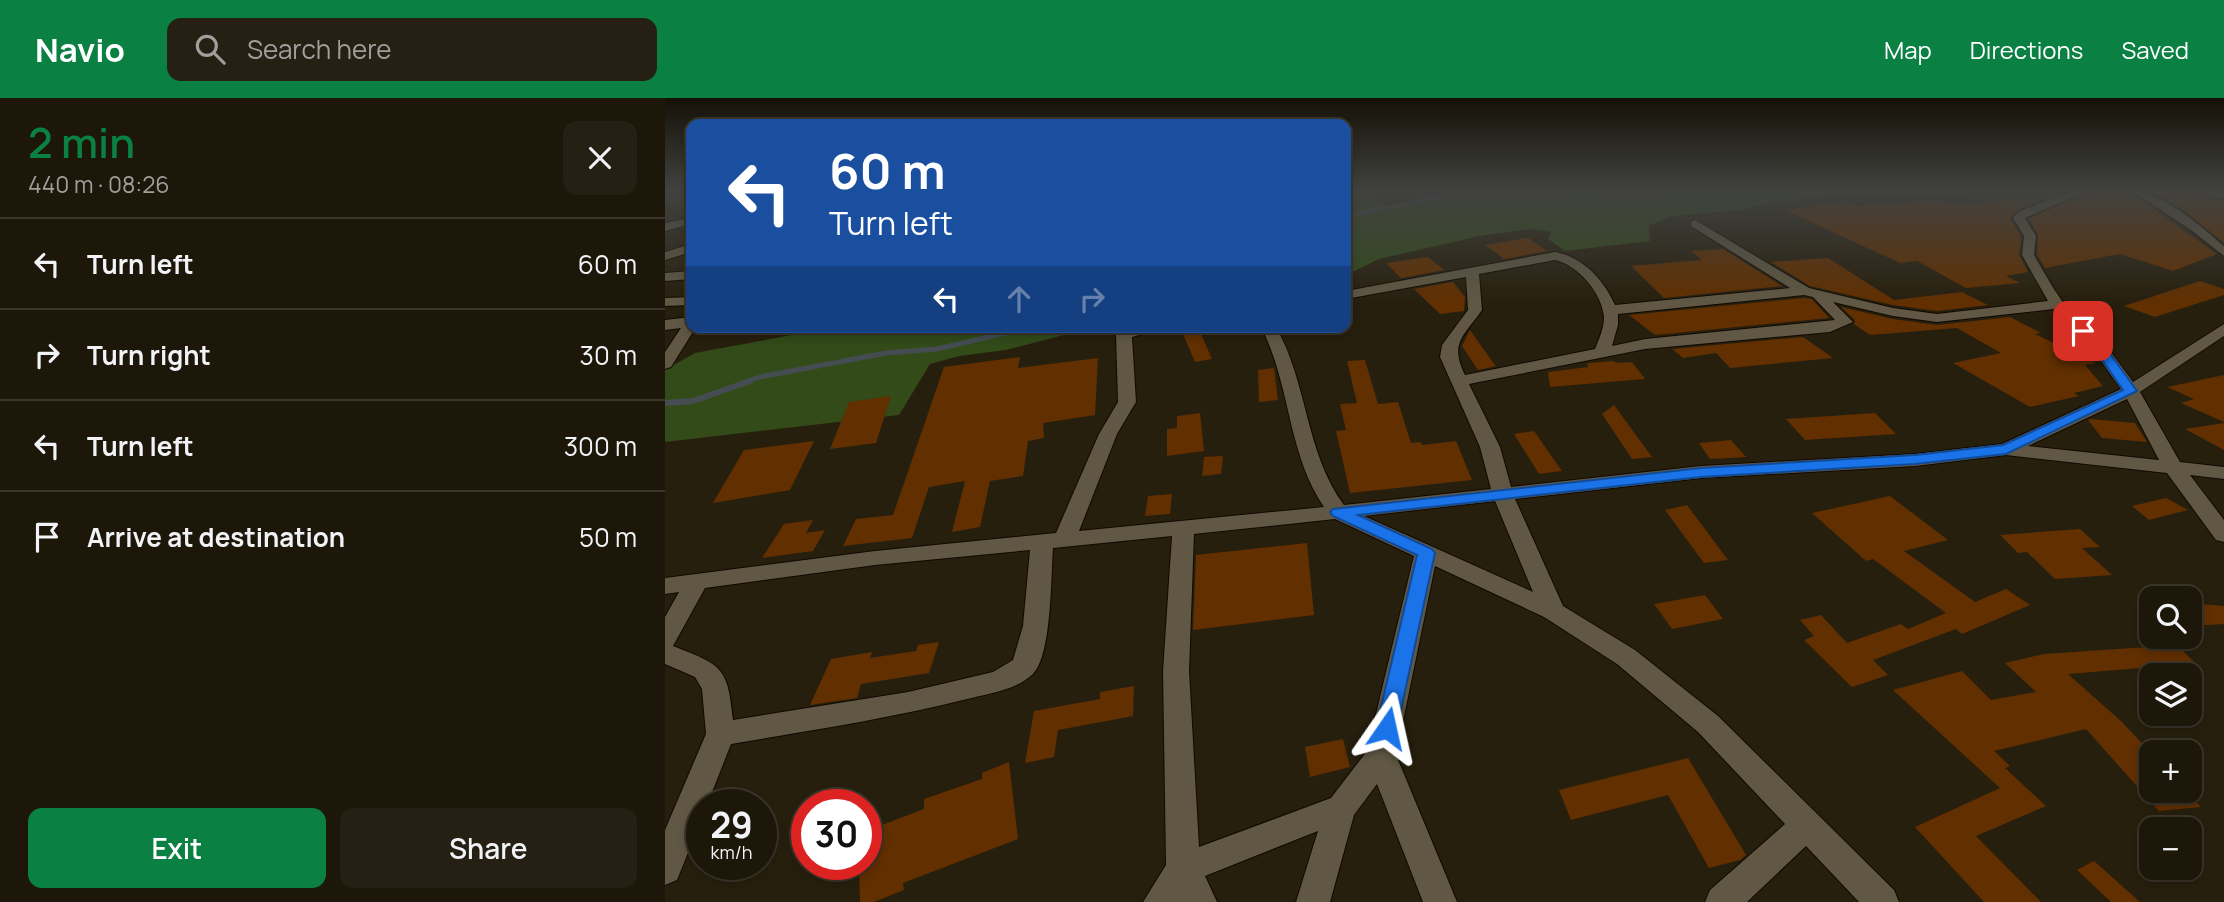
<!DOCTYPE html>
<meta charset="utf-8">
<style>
body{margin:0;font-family:Manrope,sans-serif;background:#252013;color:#f1f3f6;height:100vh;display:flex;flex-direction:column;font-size:26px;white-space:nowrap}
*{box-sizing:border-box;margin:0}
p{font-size:23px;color:#a09f9c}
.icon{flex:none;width:38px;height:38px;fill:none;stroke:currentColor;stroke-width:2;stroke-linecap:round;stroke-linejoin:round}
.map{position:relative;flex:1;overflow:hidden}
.panel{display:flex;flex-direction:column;background:#1d170a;width:665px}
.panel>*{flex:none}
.guide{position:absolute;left:21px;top:21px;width:665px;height:214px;border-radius:14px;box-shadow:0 4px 10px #0003,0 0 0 2px #3b362b;background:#1a4fa0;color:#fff;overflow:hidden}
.controls{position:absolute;left:1474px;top:488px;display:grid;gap:14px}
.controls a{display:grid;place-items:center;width:63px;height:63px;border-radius:14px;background:#1d170a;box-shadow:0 4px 10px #0003,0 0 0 2px #3b362b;font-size:35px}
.speed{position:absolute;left:21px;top:691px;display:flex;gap:14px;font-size:35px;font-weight:700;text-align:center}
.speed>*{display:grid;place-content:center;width:91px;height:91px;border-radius:50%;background:#1d170a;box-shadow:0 4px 10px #0003,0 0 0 2px #3b362b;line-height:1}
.speed small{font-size:18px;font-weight:400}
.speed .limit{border:10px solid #d22;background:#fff;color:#111}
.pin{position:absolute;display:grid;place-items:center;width:60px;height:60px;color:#fff;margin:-30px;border-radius:14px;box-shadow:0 4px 10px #0006}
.me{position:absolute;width:77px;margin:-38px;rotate:11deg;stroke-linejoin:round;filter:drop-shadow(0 0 5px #0008)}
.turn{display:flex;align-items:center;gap:24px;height:147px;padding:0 28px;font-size:32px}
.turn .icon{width:91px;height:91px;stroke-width:2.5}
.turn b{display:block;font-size:49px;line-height:60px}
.lanes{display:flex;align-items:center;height:66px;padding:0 28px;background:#0003;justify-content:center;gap:35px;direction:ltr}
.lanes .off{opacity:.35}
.round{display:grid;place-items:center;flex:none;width:74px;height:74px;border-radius:14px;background:#252013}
.head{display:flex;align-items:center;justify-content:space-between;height:119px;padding:0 28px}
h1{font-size:42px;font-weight:600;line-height:52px;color:#0b8043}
.cta{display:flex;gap:14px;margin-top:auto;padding:14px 28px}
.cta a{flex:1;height:80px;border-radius:14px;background:#0b8043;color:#fff;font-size:28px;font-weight:600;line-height:80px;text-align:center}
.cta a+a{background:#252013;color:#f1f3f6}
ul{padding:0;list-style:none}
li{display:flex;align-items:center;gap:21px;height:91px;padding:0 28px;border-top:2px solid #3b362b}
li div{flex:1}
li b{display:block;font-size:26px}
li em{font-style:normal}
header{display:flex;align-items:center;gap:42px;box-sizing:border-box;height:98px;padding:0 35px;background:#0b8043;color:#fff}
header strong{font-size:33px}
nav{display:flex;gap:38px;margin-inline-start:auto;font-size:24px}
.search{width:490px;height:63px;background:#252013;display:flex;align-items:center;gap:18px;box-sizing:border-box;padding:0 24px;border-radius:14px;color:#a09f9c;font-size:26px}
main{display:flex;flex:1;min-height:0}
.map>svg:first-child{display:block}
</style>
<header>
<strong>Navio</strong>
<div class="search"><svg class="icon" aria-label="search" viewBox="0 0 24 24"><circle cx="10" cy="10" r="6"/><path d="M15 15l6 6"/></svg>Search here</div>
<nav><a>Map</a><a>Directions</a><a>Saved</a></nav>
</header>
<main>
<section class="panel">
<div class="head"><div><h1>2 min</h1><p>440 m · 08:26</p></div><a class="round"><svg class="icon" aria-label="close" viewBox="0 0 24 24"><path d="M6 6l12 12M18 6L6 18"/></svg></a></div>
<ul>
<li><svg class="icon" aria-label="left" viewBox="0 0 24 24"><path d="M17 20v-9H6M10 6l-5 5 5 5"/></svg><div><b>Turn left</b></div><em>60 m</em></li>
<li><svg class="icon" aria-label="right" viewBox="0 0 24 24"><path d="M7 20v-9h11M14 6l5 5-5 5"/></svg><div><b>Turn right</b></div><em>30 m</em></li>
<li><svg class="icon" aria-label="left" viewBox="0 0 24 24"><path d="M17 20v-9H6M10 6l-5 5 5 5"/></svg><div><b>Turn left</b></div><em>300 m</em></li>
<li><svg class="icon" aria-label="arrive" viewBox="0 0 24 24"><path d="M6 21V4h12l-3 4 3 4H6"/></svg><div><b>Arrive at destination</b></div><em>50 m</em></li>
</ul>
<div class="cta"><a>Exit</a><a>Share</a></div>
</section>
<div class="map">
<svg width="1559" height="804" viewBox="0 0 1559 804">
<rect width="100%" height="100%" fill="#271f0d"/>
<path fill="#324b19" d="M681 93 704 97 720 108 774 101 778 93H1304L1292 97 1195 96 1153 98 1105 104 1076 112 1006 118 984 128 985 143 900 153 883 141 886 134 864 131 815 138 714 161 681 177Z
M170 229H429L341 252 294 258 265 266 234 317 0 344V272L30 255Z"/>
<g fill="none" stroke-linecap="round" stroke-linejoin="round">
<path stroke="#454d52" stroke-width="4.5" d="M927 93 993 97 1003 93
M681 123 692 116 798 94 816 96 904 93"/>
<path stroke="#454d52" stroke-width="5" d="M80 284 95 279 221 255 272 251 367 229"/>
<path stroke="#454d52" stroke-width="6" d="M0 305 28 303 85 283"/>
</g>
<path fill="#612f00" d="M1425 93H1464L1552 156 1508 173 1455 156 1380 170 1372 156 1373 137 1364 121Z
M1482 93H1532L1535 98 1559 103V145L1517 111Z
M1383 99 1352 112 1345 120 1356 139 1354 157 1363 174 1341 178 1355 185 1301 190 1252 163 1235 165 1120 112 1179 103 1191 108 1273 102 1287 107Z
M863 140 882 153 839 161 820 147Z
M1058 151 1117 188 999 200 966 168 1037 162 1026 153Z
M763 159 779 172 736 180 721 165Z
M1163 160 1229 202 1297 194 1323 207 1272 213 1228 207 1145 188 1106 164Z
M1535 183 1559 191V197L1490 219 1459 208Z
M788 184 800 199 799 213 775 216 749 191Z
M1139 200 1147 201 1164 220 990 237 964 217Z
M1176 209 1228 221 1272 227 1345 219 1376 235 1370 236 1431 265 1420 267 1438 288 1409 295 1414 298 1365 309 1288 265 1336 255 1292 230 1205 237 1189 226 1190 222Z
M515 229H533L547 261 530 264Z
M805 232 827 263 831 268 813 272 797 248Z
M1138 239 1168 260 1065 270 1051 255 1018 260 1007 251Z
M355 259 353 270 433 260 430 317 378 325 379 340 363 343 358 378 325 383 315 429 287 434 300 383 264 389 247 440 178 448 191 421 228 417 279 269Z
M700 262 713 306 733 304 746 345 756 344 757 347 791 343 807 382 685 395 671 333 681 332 675 306 692 305 682 263Z
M949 263 951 265 967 264 980 281 885 289 883 274 923 269 922 265Z
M609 270 613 302 594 304 593 272Z
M1559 277V324L1516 305 1529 301 1502 289Z
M226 298 211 345 165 351 184 304Z
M949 307 987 359 967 361 937 316Z
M535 315 539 353 502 358V331L512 330V318Z
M1210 315 1231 336 1140 342 1121 321Z
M1426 321 1470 325 1482 344 1437 340 1423 322Z
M1559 325V352L1520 331Z
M869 333 897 373 874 376 849 336Z
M1066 342 1081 359 1045 361 1034 345Z
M149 343 125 392 48 405 79 352Z
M558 358 556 376 537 378 539 359Z
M507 396 505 416 480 418 483 398Z
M1225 398 1283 442 1239 453 1310 504 1341 491 1365 507 1297 536 1291 531 1208 562 1223 577 1187 589 1139 542 1149 538 1135 522 1156 517 1182 545 1236 526 1243 531 1281 515 1208 461 1201 463 1147 415Z
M1501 400 1523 412 1484 422 1467 408Z
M1022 407 1063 462 1039 465 1000 412Z
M148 422 141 435 160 432 148 453 97 460 119 426Z
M1415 431 1435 449 1417 450 1447 477 1390 481 1362 454 1353 455 1335 437Z
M642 445 649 517 528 532 531 457Z
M1040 497 1058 521 1007 531 989 506Z
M1524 505 1559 508V526L1524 528Z
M274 544 264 575 196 586 192 600 145 607 166 561 207 554 205 560 251 553 253 547Z
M1512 547 1536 571 1504 572 1500 568 1403 576 1457 624 1486 655V693H1521L1536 709 1494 713 1421 631 1329 653 1345 668 1340 670 1381 708 1311 738 1376 804H1319L1250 729 1335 690 1228 592 1297 573 1326 602 1371 594 1340 565 1379 556Z
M469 588 468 618 393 632 389 659 360 665 369 613 435 601V594Z
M678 641 685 669 645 679 640 649Z
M1023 660 1081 757 1075 762 1044 770 1003 697 906 722 894 692Z
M344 664 353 741 238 785 239 792 209 804H195L194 766H201V733L259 711V701L317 681V675Z
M1429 763 1475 804H1446L1412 772Z"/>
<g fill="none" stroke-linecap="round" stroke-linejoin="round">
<g stroke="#100900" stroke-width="2">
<path id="street" d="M1406 93H1421L1360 120 1371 138 1369 157 1387 188 1397 203 1440 246 1468 284 1559 226V238L1475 294 1515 364 1559 369V381L1525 377 1559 422V444L1551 442 1502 375 1341 357 1250 368 1036 380 850 401 898 508 970 552 1053 618 1229 792 1234 804H1194L1141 748 1082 804H1040L1045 792 1120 726 1033 634 952 566 879 519 770 468 731 657 792 804H758L712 686 689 717 665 804H631L653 733 540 778 552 804H478L501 767 498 573 507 438 388 450C386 477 387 557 368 576 350 593 321 596 298 602 221 621 143 633 66 646L42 707H37V720L12 782 0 787V732L41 636 37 591 30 579 0 566V519L14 494 0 496V480L210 453 391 435 434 336 453 304 451 237 464 229H494L492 232 467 239 471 304 452 336 414 433 659 409C622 355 626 287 596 229H611C643 285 640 354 679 407L826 391 815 349 775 259 777 247 803 212 801 179 681 201V193L890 154C918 159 939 182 950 207L1125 190 1026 128V124L1030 122 1144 190 1228 210 1272 216 1383 203 1357 157 1359 138 1348 120 1353 114ZM890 162C913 167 937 195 939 219 939 230 934 241 930 251L800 277C784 245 799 238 817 212L814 176ZM1139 197 1148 199 1170 222 980 241 947 248 953 227V216ZM1168 204 1228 218 1272 224 1389 211 1428 252 1456 291 1337 346 1250 356 1036 368 846 389 835 349 804 286 980 251 1165 234 1188 224ZM1462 301 1494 362 1363 348ZM830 403 868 494 699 418ZM670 421 749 458 702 653 666 700 534 749 524 573 529 436ZM365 452 358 528 348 562 328 574 243 594 68 622C63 569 57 567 8 548L40 490 210 467Z
M1467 93C1496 93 1537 129 1559 148V158L1526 132Z
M1535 93 1559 95V101L1536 95Z
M26 120V126L0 133V125Z
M26 146V154L0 162V154Z
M26 173V181L0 183V175Z
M26 199V207L0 208V200Z
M26 219V229H31L6 269 0 271V254L16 230 0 232V222Z"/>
</g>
<use href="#street" fill="#605844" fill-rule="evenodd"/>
</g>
<linearGradient id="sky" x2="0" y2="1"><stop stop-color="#151107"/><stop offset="0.45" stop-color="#414240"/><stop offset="1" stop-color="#414240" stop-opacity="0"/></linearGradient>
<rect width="1559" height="206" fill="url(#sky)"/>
<path fill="#1a73e8" stroke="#114b97" stroke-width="2" d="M1414 230H1422L1438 246 1472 293 1341 356 1250 366 1036 379 693 417 767 451 770 455 732 630 729 636 722 639 714 636 711 630 752 457 668 418 665 414 668 411 1036 370 1250 357 1338 347 1458 292 1430 252 1414 235Z"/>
</svg>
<div class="controls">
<a><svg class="icon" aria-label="search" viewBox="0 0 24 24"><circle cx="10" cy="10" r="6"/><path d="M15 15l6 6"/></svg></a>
<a><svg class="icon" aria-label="layers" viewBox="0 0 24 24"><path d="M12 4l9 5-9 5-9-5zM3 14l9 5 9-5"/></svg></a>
<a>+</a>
<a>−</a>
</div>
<div class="speed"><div>29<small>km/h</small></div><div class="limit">30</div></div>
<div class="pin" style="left:1418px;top:233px;background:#d93025"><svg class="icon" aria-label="arrive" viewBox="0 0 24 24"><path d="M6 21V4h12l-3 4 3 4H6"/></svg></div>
<svg class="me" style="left:722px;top:630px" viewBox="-20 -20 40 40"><path d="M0-17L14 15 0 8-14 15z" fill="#1a73e8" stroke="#fff" stroke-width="4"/></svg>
<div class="guide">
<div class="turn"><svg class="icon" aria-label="left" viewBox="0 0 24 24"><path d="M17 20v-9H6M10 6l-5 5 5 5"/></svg><div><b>60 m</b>Turn left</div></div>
<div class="lanes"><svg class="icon" aria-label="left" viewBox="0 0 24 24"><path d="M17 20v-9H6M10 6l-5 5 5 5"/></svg><svg class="icon off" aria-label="ahead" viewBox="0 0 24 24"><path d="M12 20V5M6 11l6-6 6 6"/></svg><svg class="icon off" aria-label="right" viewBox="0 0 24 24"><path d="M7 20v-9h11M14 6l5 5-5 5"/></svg></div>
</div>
</div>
</main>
